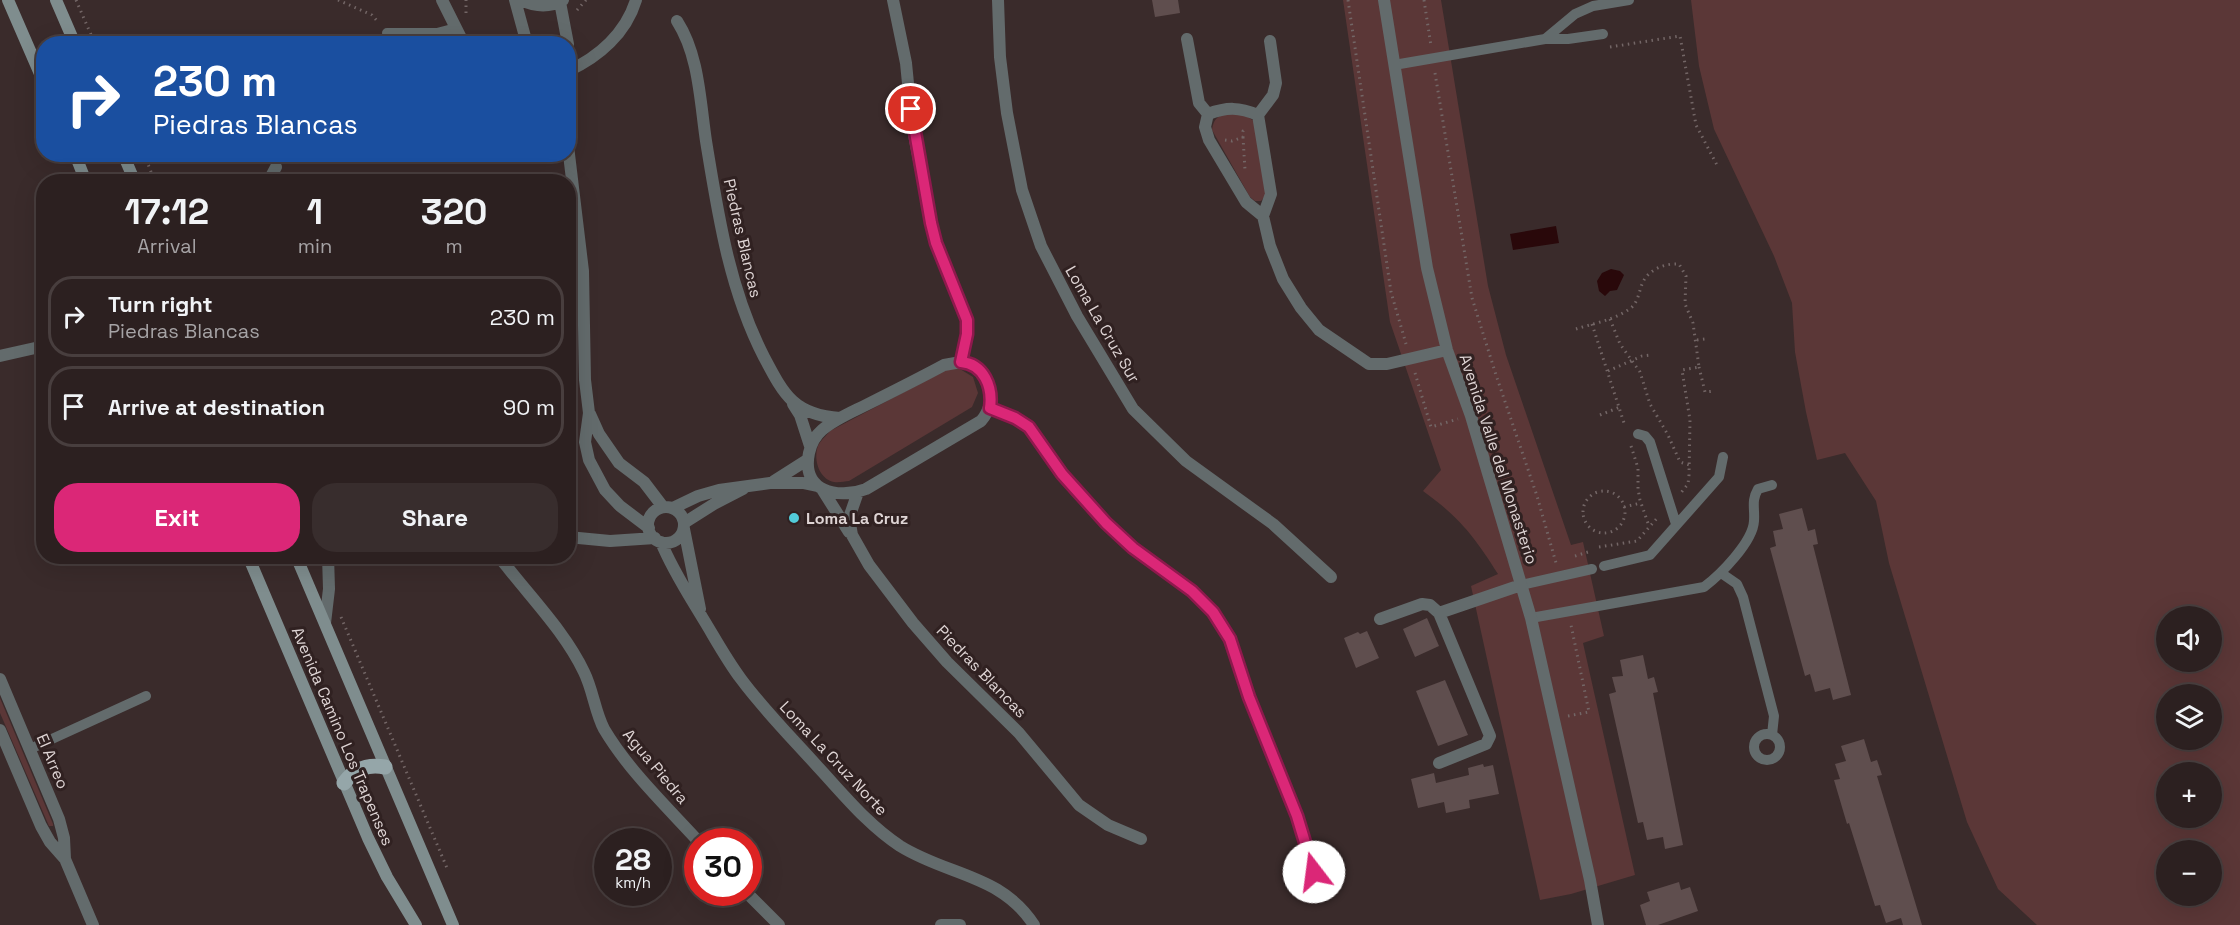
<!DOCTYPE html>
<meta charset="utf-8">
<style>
body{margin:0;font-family:"Space Grotesk",sans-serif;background:#382d2d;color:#f1f3f6;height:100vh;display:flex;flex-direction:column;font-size:22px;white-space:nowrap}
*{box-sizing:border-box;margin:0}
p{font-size:20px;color:#a6a3a5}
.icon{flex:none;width:33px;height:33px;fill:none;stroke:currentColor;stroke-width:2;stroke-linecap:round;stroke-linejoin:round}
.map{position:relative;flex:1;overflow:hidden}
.details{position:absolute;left:36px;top:174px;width:540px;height:390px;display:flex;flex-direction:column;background:#2c2020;border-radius:24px;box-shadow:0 6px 24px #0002,0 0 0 2px #483e3e}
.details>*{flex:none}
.hud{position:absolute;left:36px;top:36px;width:540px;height:126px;border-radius:24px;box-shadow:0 6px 24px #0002,0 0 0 2px #483e3e;background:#1a4fa0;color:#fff;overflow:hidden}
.buttons{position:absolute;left:2156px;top:606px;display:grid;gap:12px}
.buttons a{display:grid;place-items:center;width:66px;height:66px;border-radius:50%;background:#2c2020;box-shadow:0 6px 24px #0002,0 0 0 2px #483e3e;font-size:30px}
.speed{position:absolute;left:594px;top:828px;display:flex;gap:12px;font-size:30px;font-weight:700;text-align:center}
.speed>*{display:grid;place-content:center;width:78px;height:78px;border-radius:50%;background:#2c2020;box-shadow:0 6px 24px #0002,0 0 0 2px #483e3e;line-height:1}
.speed small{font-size:15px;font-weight:400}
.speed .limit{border:9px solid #d22;background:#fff;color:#111}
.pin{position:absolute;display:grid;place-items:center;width:51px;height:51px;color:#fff;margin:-26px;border:3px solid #fff;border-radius:50%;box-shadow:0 2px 6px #0007}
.me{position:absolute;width:66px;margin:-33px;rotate:345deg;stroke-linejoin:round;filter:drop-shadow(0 0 4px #0008)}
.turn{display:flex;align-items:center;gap:21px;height:126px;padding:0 18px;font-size:27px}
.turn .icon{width:78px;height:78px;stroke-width:2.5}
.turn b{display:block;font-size:42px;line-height:51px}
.eta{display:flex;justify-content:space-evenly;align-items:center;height:102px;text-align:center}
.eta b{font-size:36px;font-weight:700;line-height:42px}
.action{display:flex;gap:12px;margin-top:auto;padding:12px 18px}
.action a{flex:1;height:69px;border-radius:24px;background:#db2777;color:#fff;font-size:24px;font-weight:700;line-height:69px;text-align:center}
.action a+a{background:#382d2d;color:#f1f3f6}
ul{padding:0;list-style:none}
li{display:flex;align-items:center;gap:18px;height:81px;margin:0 12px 9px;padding:0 6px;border:3px solid #483e3e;border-radius:24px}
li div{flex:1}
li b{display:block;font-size:22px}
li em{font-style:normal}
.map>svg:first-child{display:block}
</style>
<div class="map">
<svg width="2240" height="925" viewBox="0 0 2240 925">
<rect width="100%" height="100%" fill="#3a2b2b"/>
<path fill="#5b3737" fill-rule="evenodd" d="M1343 0H1441L1488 286 1506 355 1571 545 1583 542 1604 636 1583 643 1635 875 1571 894 1540 900 1471 586 1498 574C1474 536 1459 517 1423 491L1441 470 1390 322Z
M1691 0H2240V925H2037L1998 889 1967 822 1889 563 1876 501 1845 453 1817 460 1806 412 1795 352 1792 303 1774 256 1714 129 1699 66ZM2211 616V662H2166V616ZM2211 694V740H2166V694ZM2211 772V818H2166V772ZM2166 850H2211V896H2166Z
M1233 113 1248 117 1254 121 1266 195 1261 201H1255L1250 197 1212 130C1214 116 1220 115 1233 113Z
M950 368 960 369 973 377 978 393 972 407 849 481C845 481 839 483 834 482 819 479 813 459 818 446 820 441 826 436 830 431Z
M0 698 53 824V826H49L0 713Z"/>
<path fill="#29080a" d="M1556 226 1559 243 1513 250 1510 234Z
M1611 269 1620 271 1624 275 1617 290 1610 291 1605 296 1599 291 1597 281 1602 273Z"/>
<path fill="#5f4e4e" d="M1152 0H1178L1180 13 1155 17Z
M1802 508 1808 531 1815 529 1818 544 1813 545 1851 695 1833 700 1830 688 1815 692 1810 674 1805 676 1770 548 1776 546 1773 531 1783 529 1779 514Z
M1427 618 1439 646 1415 657 1403 629Z
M1367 631 1379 658 1356 668 1344 638 1358 632 1360 634Z
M1643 655 1648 679 1654 677 1658 692 1653 693 1683 845 1665 849 1663 837 1647 840 1643 822 1638 823 1609 694 1616 692 1612 677 1623 676 1620 660Z
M1445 680 1468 735 1438 746 1416 691Z
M1864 739 1871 762 1877 760 1882 775 1877 776 1922 925H1903L1901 918 1886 923 1880 905 1875 906 1849 823 1847 824 1834 780 1840 779 1835 764 1846 761 1841 746Z
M1483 764 1484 767 1493 765 1499 794 1469 800 1470 808 1446 813 1444 802 1418 808 1411 779 1434 773 1436 783 1469 775 1468 768Z
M1679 882 1681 890 1690 887 1698 911 1658 925H1646L1640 905 1650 901 1647 892Z"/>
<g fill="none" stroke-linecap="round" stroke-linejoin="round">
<path stroke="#736666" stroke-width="3" stroke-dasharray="1.5 4.5" stroke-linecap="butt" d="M76 0 95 44
M338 0 372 15 378 22
M1348 0 1391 292 1406 344
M1424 0 1431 46
M577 10 586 0
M466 13V0
M1610 47 1680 36 1696 125 1718 167
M1435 73 1472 298 1496 375 1537 496 1556 563
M1243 137 1245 170
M1225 140 1232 141 1243 137V131L1245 130
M144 154 155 182
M1610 319 1620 344 1640 372 1650 404 1668 435 1680 462 1689 465
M1592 324 1625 426
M1576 329C1594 323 1616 320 1632 307 1639 300 1639 290 1643 282 1649 269 1666 263 1679 264L1686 276 1685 304 1693 323 1699 367 1682 370 1690 420 1689 475 1688 484 1680 494
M1697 340 1705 339
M1699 367 1705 392 1715 391
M1608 371 1642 356 1651 355
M1415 373 1431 427 1458 419
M1600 415 1620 407
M1631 446 1638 468V489L1640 500 1649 526
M1583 512a21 21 0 1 1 42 0a21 21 0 1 1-42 0Z
M1624 507 1641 503
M1599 547 1637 541 1659 516
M1575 556 1588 552
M341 617 447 868
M1568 716 1589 712 1571 625"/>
<path stroke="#636b6c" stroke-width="10" d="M387 33H437L456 28
M1545 39H1568L1603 34
M1394 65 1545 39 1575 14 1593 6 1629 0
M1638 434 1645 436 1650 442 1676 524
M1604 566 1650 555 1719 477 1723 457
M1721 573 1737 584 1743 597 1774 716 1772 735
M1521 585 1592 569
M1531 618 1704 587C1720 575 1753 542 1754 521 1755 508 1751 501 1758 489L1772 485
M1754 747a13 13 0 1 1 26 0a13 13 0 1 1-26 0Z
M30 749 146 696"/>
<path stroke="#636b6c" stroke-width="12" d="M442 0 464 44
M515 0 527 44
M521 0C536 7 549 8 563 0
M893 0 906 63 912 124 931 223 936 243 967 320V334L961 362
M998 0 1000 57 1007 113 1022 190 1041 246 1077 316 1133 409 1186 461 1273 524 1331 577
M1384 0 1427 268 1447 350 1471 416 1531 618 1590 880 1598 925
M560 2 568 44
M677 21C699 55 700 101 706 141 718 214 729 289 764 357 784 395 794 415 840 418
M1187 39 1199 103 1208 114
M568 71C599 57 626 33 636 0
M1208 114 1205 127 1209 140 1246 202 1263 216 1270 246 1283 279 1301 308 1319 330 1369 364H1387L1447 350
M1208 114C1227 107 1239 107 1258 115L1271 194 1263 216
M1258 115 1273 95 1276 83 1270 41
M568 146 583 271 585 380 589 413 585 442 589 460 605 490 620 506 649 528
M268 182 276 167
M0 356 44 346
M961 362C989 364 1000 400 981 421L866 489C837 500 801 491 809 453 811 444 815 436 822 430 835 419 852 412 866 405 892 392 918 379 944 365Z
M793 404 800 415 810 446
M990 407 1015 418 1029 427 1074 489 1106 523 1133 548 1192 591 1213 612 1229 639 1249 697 1297 816 1317 886
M590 414 599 434 619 463 644 482 663 507
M774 481 807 460
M822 489 849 532
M858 492 849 518 852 535 869 565 913 623 947 662 1019 733 1079 805 1108 825 1141 839
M648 525a18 18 0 1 1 36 0a18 18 0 1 1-36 0Z
M673 508 698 496 719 490 770 483H803L817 486
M684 523 714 504 743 489
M684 529 700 609
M568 537 610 541 655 538
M661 542C672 569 687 592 702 617 715 638 726 659 741 679 764 710 792 738 818 767 844 795 868 825 900 846 948 876 1001 874 1034 925
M498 556 508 568C534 601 566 634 584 672 593 690 595 712 604 729 629 771 666 806 699 842
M1439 613 1521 585
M1380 619 1422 604 1430 605 1439 613 1490 736 1486 744 1439 763
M325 623 329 589 328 556
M0 679 59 819 64 838 65 859
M0 730 41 826 50 842 65 859 93 925
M746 892 779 925
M941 925H960"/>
<path stroke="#7f8d8e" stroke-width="12" d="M8 0 44 83
M56 0 75 44
M75 154 86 182
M123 154 135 182
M248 556 368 838 387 877 416 925
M296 556 453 925"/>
<path stroke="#95a6a9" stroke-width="15" d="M344 783C355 768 368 764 385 767"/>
</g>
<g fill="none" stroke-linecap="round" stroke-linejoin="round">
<g stroke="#8e194d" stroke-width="15">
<path id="route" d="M911 109 931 223 936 243 967 320V334L961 362C984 364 993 387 990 408L1015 418 1029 427 1062 474 1106 523 1133 548 1192 591 1213 612 1230 639 1249 697 1297 816 1314 872"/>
</g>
<use href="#route" stroke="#db2777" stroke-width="10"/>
</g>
<circle fill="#52cbd9" stroke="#302121" stroke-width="2" cx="794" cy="518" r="6"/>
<g text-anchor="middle" stroke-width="6" stroke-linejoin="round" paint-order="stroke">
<g font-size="16" fill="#ded4d4" stroke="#302121">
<text transform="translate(743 238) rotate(77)" y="6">Piedras Blancas</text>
<text transform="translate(1103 324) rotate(60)" y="6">Loma La Cruz Sur</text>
<text transform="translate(1499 459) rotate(72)" y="6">Avenida Valle del Monasterio</text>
<text transform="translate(982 671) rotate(46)" y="6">Piedras Blancas</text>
<text transform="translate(343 736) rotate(67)" y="6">Avenida Camino Los Trapenses</text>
<text transform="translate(834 758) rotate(47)" y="6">Loma La Cruz Norte</text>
<text transform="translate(53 761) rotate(67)" y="6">El Arreo</text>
<text transform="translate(656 766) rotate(50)" y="6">Agua Piedra</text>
</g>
<g font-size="16" font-weight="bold" fill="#ded4d4" stroke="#302121" text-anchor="start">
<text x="806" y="524">Loma La Cruz</text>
</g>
</g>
</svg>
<div class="buttons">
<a><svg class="icon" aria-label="sound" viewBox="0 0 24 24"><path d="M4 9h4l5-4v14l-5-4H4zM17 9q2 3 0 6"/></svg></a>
<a><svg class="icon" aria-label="layers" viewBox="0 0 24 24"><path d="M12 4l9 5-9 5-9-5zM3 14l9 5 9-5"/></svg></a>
<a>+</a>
<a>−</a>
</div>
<div class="speed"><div>28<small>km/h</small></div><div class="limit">30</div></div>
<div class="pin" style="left:911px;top:109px;background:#d93025"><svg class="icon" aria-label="arrive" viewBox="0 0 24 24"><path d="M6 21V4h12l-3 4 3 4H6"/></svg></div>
<svg class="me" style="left:1314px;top:872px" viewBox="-20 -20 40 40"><circle r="19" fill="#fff"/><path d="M0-13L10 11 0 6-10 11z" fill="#db2777"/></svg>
<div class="hud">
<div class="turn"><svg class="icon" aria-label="right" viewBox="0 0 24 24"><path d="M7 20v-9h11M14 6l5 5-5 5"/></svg><div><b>230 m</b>Piedras Blancas</div></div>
</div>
<section class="details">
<div class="eta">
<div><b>17:12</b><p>Arrival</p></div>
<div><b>1</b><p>min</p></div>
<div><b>320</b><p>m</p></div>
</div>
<ul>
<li><svg class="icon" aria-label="right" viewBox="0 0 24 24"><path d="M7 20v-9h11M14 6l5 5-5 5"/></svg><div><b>Turn right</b><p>Piedras Blancas</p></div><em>230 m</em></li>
<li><svg class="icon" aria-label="arrive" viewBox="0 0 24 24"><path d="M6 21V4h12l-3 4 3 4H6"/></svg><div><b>Arrive at destination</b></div><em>90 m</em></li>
</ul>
<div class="action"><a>Exit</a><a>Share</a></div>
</section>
</div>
